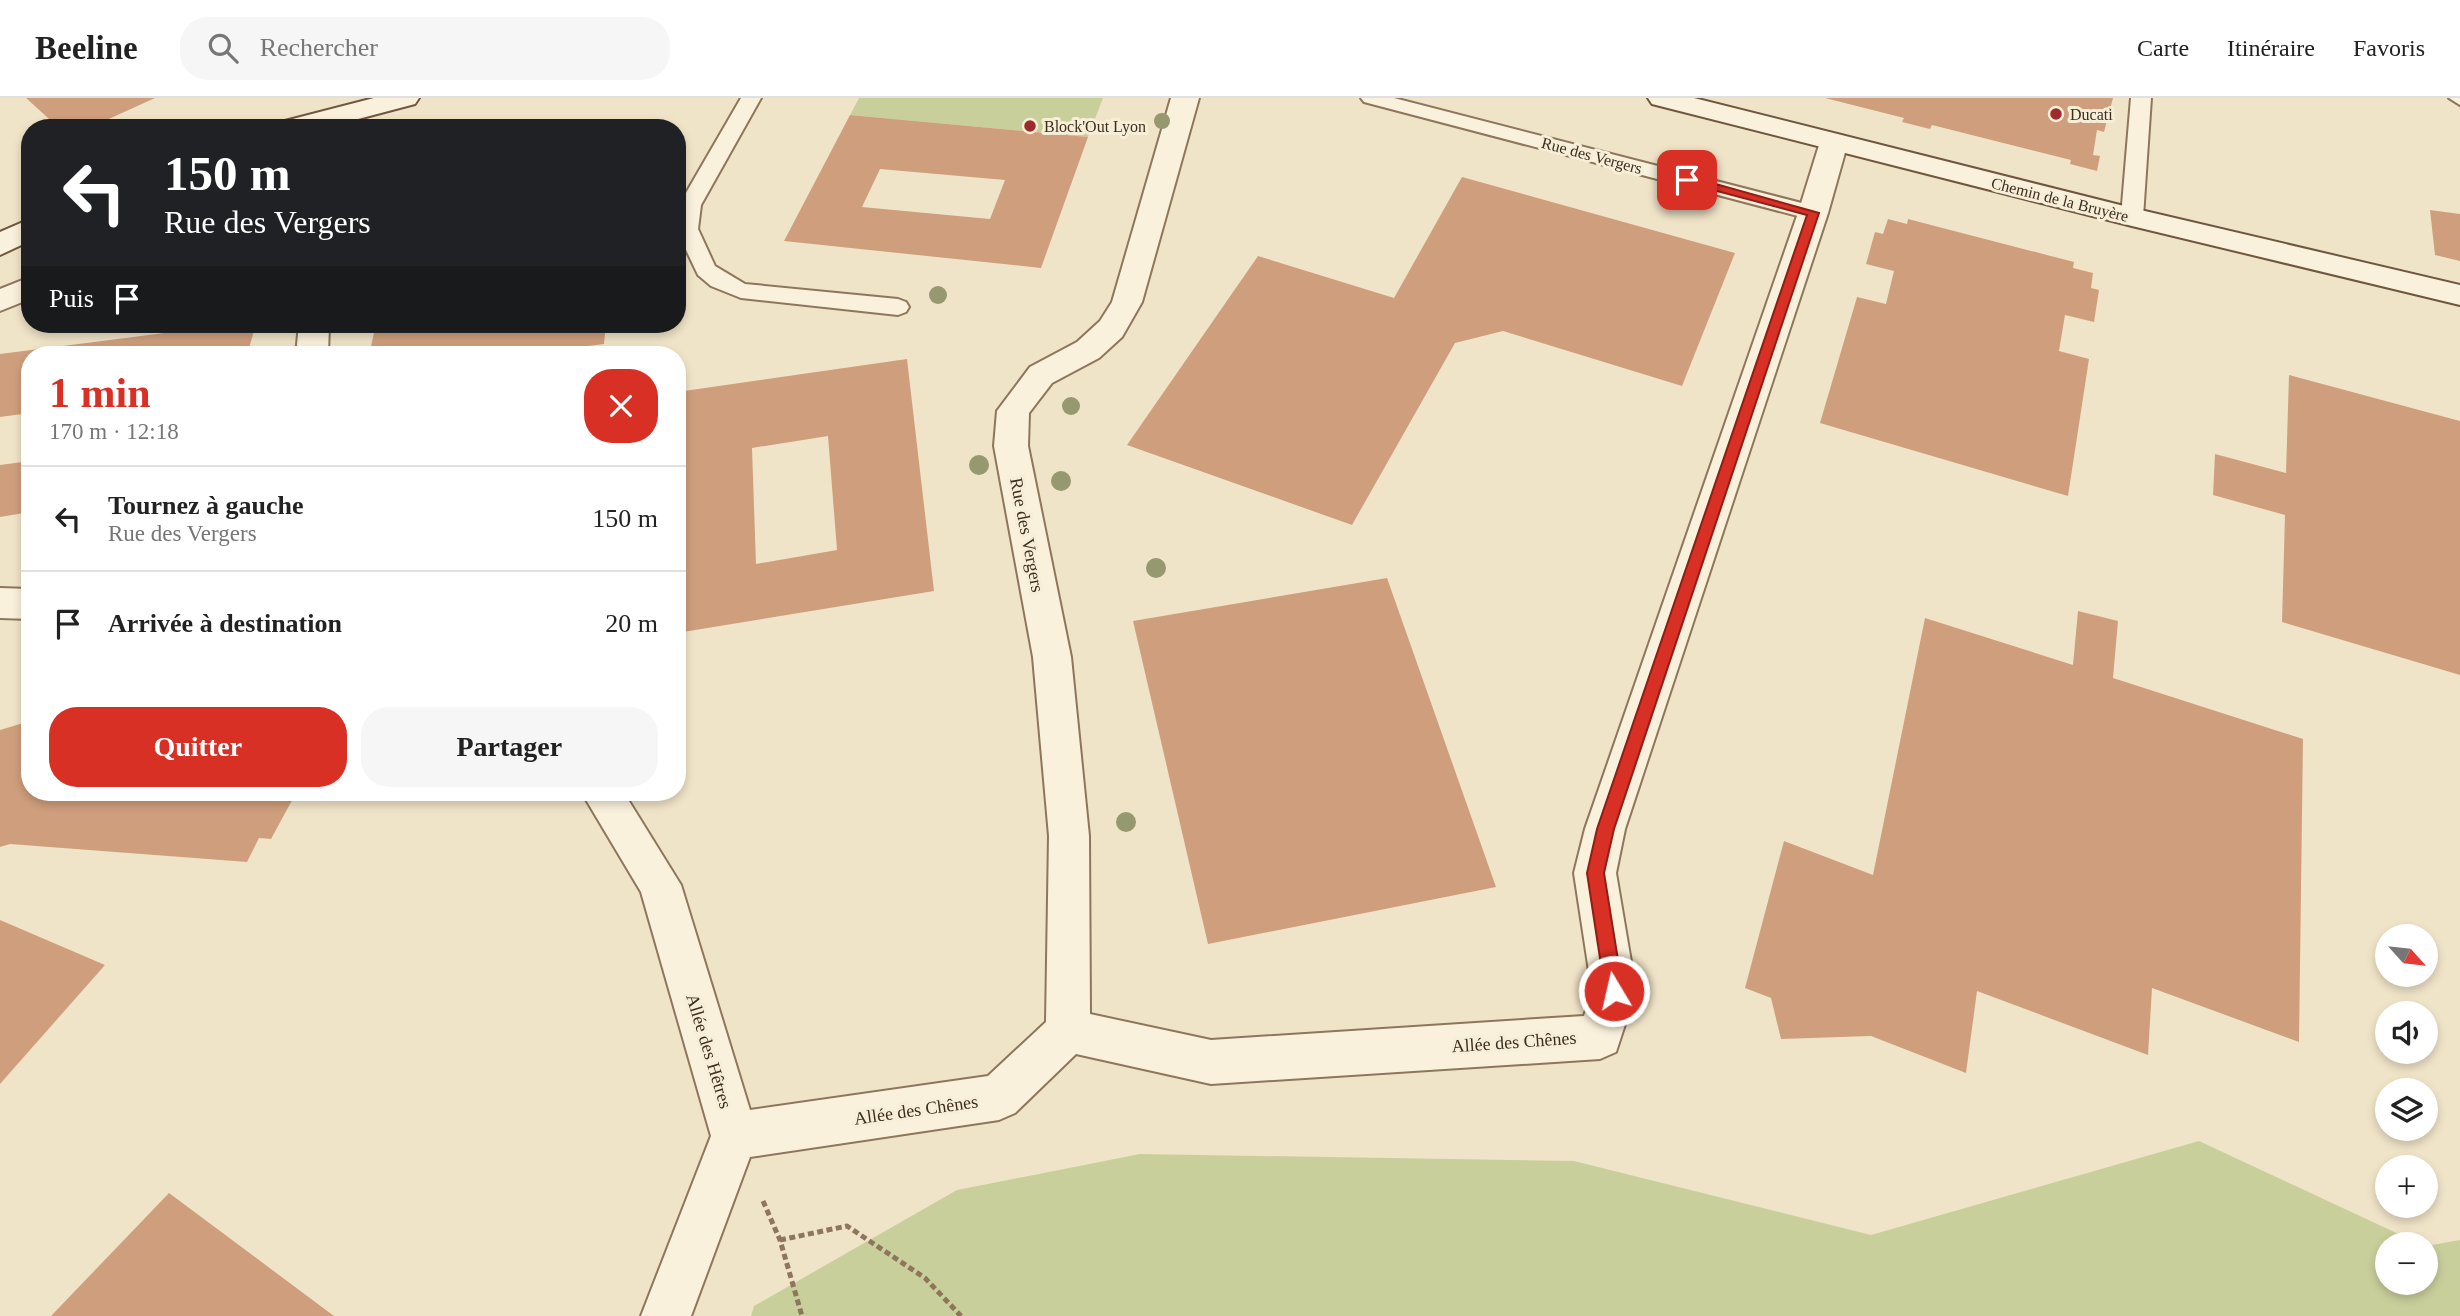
<!DOCTYPE html>
<html lang="fr">
<meta charset="utf-8">
<style>
body{margin:0;font-family:"Times New Roman",serif;background:#f6f6f6;color:#222;height:100vh;display:flex;flex-direction:column;font-size:26px;white-space:nowrap}
*{box-sizing:border-box;margin:0}
p{font-size:23px;color:#767676}
.icon{flex:none;width:38px;height:38px;fill:none;stroke:currentColor;stroke-width:2;stroke-linecap:round;stroke-linejoin:round}
.map{position:relative;flex:1;overflow:hidden}
.details{position:absolute;left:21px;top:248px;width:665px;height:455px;display:flex;flex-direction:column;background:#fff;border-radius:28px;box-shadow:0 4px 10px #0003}
.details>*{flex:none}
.banner{position:absolute;left:21px;top:21px;width:665px;height:214px;border-radius:28px;box-shadow:0 4px 10px #0003;background:#202124;color:#fff;overflow:hidden}
.needle{width:46px;rotate:117deg}
.fabs{position:absolute;left:2375px;top:826px;display:grid;gap:14px}
.fabs a{display:grid;place-items:center;width:63px;height:63px;border-radius:50%;background:#fff;box-shadow:0 4px 10px #0003;font-size:35px}
.pin{position:absolute;display:grid;place-items:center;width:60px;height:60px;color:#fff;margin:-30px;border-radius:14px;box-shadow:0 4px 10px #0006}
.me{position:absolute;width:77px;margin:-38px;rotate:351deg;stroke-linejoin:round;filter:drop-shadow(0 0 5px #0008)}
.turn{display:flex;align-items:center;gap:24px;height:147px;padding:0 28px;font-size:32px}
.turn .icon{width:91px;height:91px;stroke-width:2.5}
.turn b{display:block;font-size:49px;line-height:60px}
.then{display:flex;align-items:center;height:66px;padding:0 28px;background:#0003;gap:14px;font-size:26px}
.round{display:grid;place-items:center;flex:none;width:74px;height:74px;border-radius:28px;background:#f6f6f6}
.head{display:flex;align-items:center;justify-content:space-between;height:119px;padding:0 28px}
h1{font-size:42px;font-weight:800;line-height:52px;color:#d93025}
.cta{display:flex;gap:14px;margin-top:auto;padding:14px 28px}
.cta a{flex:1;height:80px;border-radius:28px;background:#d93025;color:#fff;font-size:28px;font-weight:800;line-height:80px;text-align:center}
.cta a+a{background:#f6f6f6;color:#222}
ul{padding:0;list-style:none}
li{display:flex;align-items:center;gap:21px;height:105px;padding:0 28px;border-top:2px solid #e0e0e0}
li div{flex:1}
li b{display:block;font-size:26px}
li em{font-style:normal}
header{display:flex;align-items:center;gap:42px;box-sizing:border-box;height:98px;padding:0 35px;background:#fff;border-bottom:2px solid #e0e0e0}
header strong{font-size:33px}
nav{display:flex;gap:38px;margin-inline-start:auto;font-size:24px}
.search{width:490px;height:63px;background:#f6f6f6;display:flex;align-items:center;gap:18px;box-sizing:border-box;padding:0 24px;border-radius:28px;color:#767676;font-size:26px}
.map>svg:first-child{display:block}
</style>
<header>
<strong>Beeline</strong>
<div class="search"><svg class="icon" aria-label="search" viewBox="0 0 24 24"><circle cx="10" cy="10" r="6"/><path d="M15 15l6 6"/></svg>Rechercher</div>
<nav><a>Carte</a><a>Itinéraire</a><a>Favoris</a></nav>
</header>
<div class="map">
<svg width="2460" height="1218" viewBox="0 0 2460 1218">
<rect width="100%" height="100%" fill="#f0e4c8"/>
<path fill="#c9cf9b" d="M859 0H1103L1088 39 850 17Z
M2199 1043 2420 1146H2387V1185H2426V1148L2460 1142V1218H751L754 1208 957 1092 1140 1056 1574 1063 1871 1137Z"/>
<path fill="#cf9f7d" fill-rule="evenodd" d="M26 0H155L89 30H59Z
M1825 0H2113L2104 34 2097 32 2093 57 2100 58 2097 73 2070 66 2071 62 1932 27 1930 31 1902 24 1904 20Z
M850 17 1088 39 1041 170 784 143ZM880 71 1005 82 990 121 862 109Z
M1462 79 1735 155 1682 288 1503 233 1455 245 1352 427 1127 347 1258 158 1394 200Z
M2430 112 2460 116V163L2435 157Z
M1888 121 1907 126 1908 121 2074 164 2073 170 2093 175 2091 190 2099 192 2094 224 2065 217 2059 253 2089 261 2068 398 1820 325 1857 199 1886 206 1894 173 1866 166 1875 134 1883 136Z
M235 226H256L247 257H30V315L0 319V256Z
M376 226H606L604 246 517 257H369Z
M907 261 934 493 677 535V294ZM828 338 837 452 756 466 752 350Z
M2289 277 2460 323V577L2282 524 2285 417 2213 397 2215 356 2286 375Z
M30 363V414L0 419V367Z
M1387 480 1496 789 1208 846 1133 523Z
M2078 513 2118 523 2113 580 2303 641 2299 944 2152 890 2148 957 1977 893 1966 975 1871 938 1781 941 1771 900 1745 890 1784 743 1873 777 1925 520 2073 567Z
M30 623V695H296L271 741 259 740 247 764 10 746 0 749V632Z
M0 822 105 867 0 986Z
M169 1095 334 1218H51Z"/>
<g fill="none" stroke-linecap="round" stroke-linejoin="round">
<g stroke="#8d765c" stroke-width="4">
<path id="lane" d="M741 0H761L701 107 698 131 715 168 745 186 898 201 906 204 909 209 906 214 898 217 741 200 711 188 698 177 677 133 679 107Z
M1361 0H1394L1821 110 1824 115 1813 122 1364 4Z
M2131 0H2151L2143 119 2132 126 2121 119Z
M2449 0H2460V7Z"/>
</g>
<g stroke="#8d765c" stroke-width="4">
<path id="street" d="M1171 0H1199L1142 204 1122 239 1099 260 1052 285 1029 315 1028 348 1071 559 1089 738 1090 916 1211 942 1584 918 1592 893 1574 775 1585 731 1798 115 1820 44 1824 38 1834 36 1844 38 1848 44 1828 115 1625 731 1616 775 1636 893 1616 954 1600 961 1211 986 1076 956 1015 1015 999 1022 750 1059 691 1218H641L711 1038 641 794 582 695H624L681 787 750 1012 988 978 1046 924 1049 738 1033 559 994 348 997 313 1030 269 1077 244 1100 223 1112 204Z
M30 179V201L0 213V191Z
M299 226H329L328 257H296Z
M0 490 30 491V521L0 520Z"/>
</g>
<g stroke="#6f573f" stroke-width="4">
<path id="secondary" d="M374 0H419L415 6 324 30H277L281 24Z
M1648 0H1694L2132 110 2460 187V207L2132 128 1652 6Z
M30 121V143L0 157V134Z"/>
</g>
<path stroke="#8d765c" stroke-width="5" stroke-dasharray="6 3.5" stroke-linecap="butt" d="M763 1103 780 1142 802 1218
M780 1142 847 1128 925 1180 961 1218"/>
<use href="#lane" fill="#faf1dc" fill-rule="evenodd"/>
<use href="#street" fill="#faf1dc" fill-rule="evenodd"/>
<use href="#secondary" fill="#faf1dc" fill-rule="evenodd"/>
</g>
<g fill="#96986f">
<circle cx="1162" cy="23" r="8"/>
<circle cx="938" cy="197" r="9"/>
<circle cx="1071" cy="308" r="9"/>
<circle cx="979" cy="367" r="10"/>
<circle cx="1061" cy="383" r="10"/>
<circle cx="1156" cy="470" r="10"/>
<circle cx="1126" cy="724" r="10"/>
</g>
<path fill="#d93025" stroke="#8d1f18" stroke-width="2" d="M1687 78 1819 115 1614 731 1604 775 1623 893 1621 899 1614 902 1608 899 1605 893 1587 775 1597 731 1807 117 1683 84V79Z"/>
<g fill="#9e2a2b" stroke="#f7eed8" stroke-width="2.5">
<circle cx="2056" cy="16" r="7"/>
<circle cx="1030" cy="28" r="7"/>
</g>
<g text-anchor="middle" stroke-width="6" stroke-linejoin="round" paint-order="stroke">
<g font-size="16" fill="#3d2e20" stroke="#f7eed8" text-anchor="start">
<text x="2070" y="22">Ducati</text>
<text x="1044" y="34">Block'Out Lyon</text>
</g>
<g font-size="16" fill="#3d2e20" stroke="#f7eed8">
<text transform="translate(1592 57) rotate(15)" y="6">Rue des Vergers</text>
<text transform="translate(2060 101) rotate(14)" y="6">Chemin de la Bruyère</text>
</g>
<g font-size="18" fill="#3d2e20" stroke="#f7eed8">
<text transform="translate(1027 437) rotate(79)" y="6">Rue des Vergers</text>
<text transform="translate(1514 944) rotate(-4)" y="6">Allée des Chênes</text>
<text transform="translate(709 953) rotate(73)" y="6">Allée des Hêtres</text>
<text transform="translate(916 1012) rotate(-8)" y="6">Allée des Chênes</text>
</g>
</g>
</svg>
<div class="fabs">
<a><svg class="needle" viewBox="-14 -14 28 28"><path d="M0-13l5 13h-10z" fill="#e53935"/><path d="M0 13l5-13h-10z" fill="#767676"/></svg></a>
<a><svg class="icon" aria-label="sound" viewBox="0 0 24 24"><path d="M4 9h4l5-4v14l-5-4H4zM17 9q2 3 0 6"/></svg></a>
<a><svg class="icon" aria-label="layers" viewBox="0 0 24 24"><path d="M12 4l9 5-9 5-9-5zM3 14l9 5 9-5"/></svg></a>
<a>+</a>
<a>−</a>
</div>
<div class="pin" style="left:1687px;top:82px;background:#d93025"><svg class="icon" aria-label="arrive" viewBox="0 0 24 24"><path d="M6 21V4h12l-3 4 3 4H6"/></svg></div>
<svg class="me" style="left:1614px;top:893px" viewBox="-20 -20 40 40"><circle r="17" fill="#d93025" stroke="#fff" stroke-width="3"/><path d="M0-11L8 9 0 5-8 9z" fill="#fff"/></svg>
<div class="banner">
<div class="turn"><svg class="icon" aria-label="left" viewBox="0 0 24 24"><path d="M17 20v-9H6M10 6l-5 5 5 5"/></svg><div><b>150 m</b>Rue des Vergers</div></div>
<div class="then">Puis<svg class="icon" aria-label="arrive" viewBox="0 0 24 24"><path d="M6 21V4h12l-3 4 3 4H6"/></svg></div>
</div>
<section class="details">
<div class="head"><div><h1>1 min</h1><p>170 m · 12:18</p></div><a class="round" style="background:#d93025;color:#fff"><svg class="icon" aria-label="close" viewBox="0 0 24 24"><path d="M6 6l12 12M18 6L6 18"/></svg></a></div>
<ul>
<li><svg class="icon" aria-label="left" viewBox="0 0 24 24"><path d="M17 20v-9H6M10 6l-5 5 5 5"/></svg><div><b>Tournez à gauche</b><p>Rue des Vergers</p></div><em>150 m</em></li>
<li><svg class="icon" aria-label="arrive" viewBox="0 0 24 24"><path d="M6 21V4h12l-3 4 3 4H6"/></svg><div><b>Arrivée à destination</b></div><em>20 m</em></li>
</ul>
<div class="cta"><a>Quitter</a><a>Partager</a></div>
</section>
</div>
